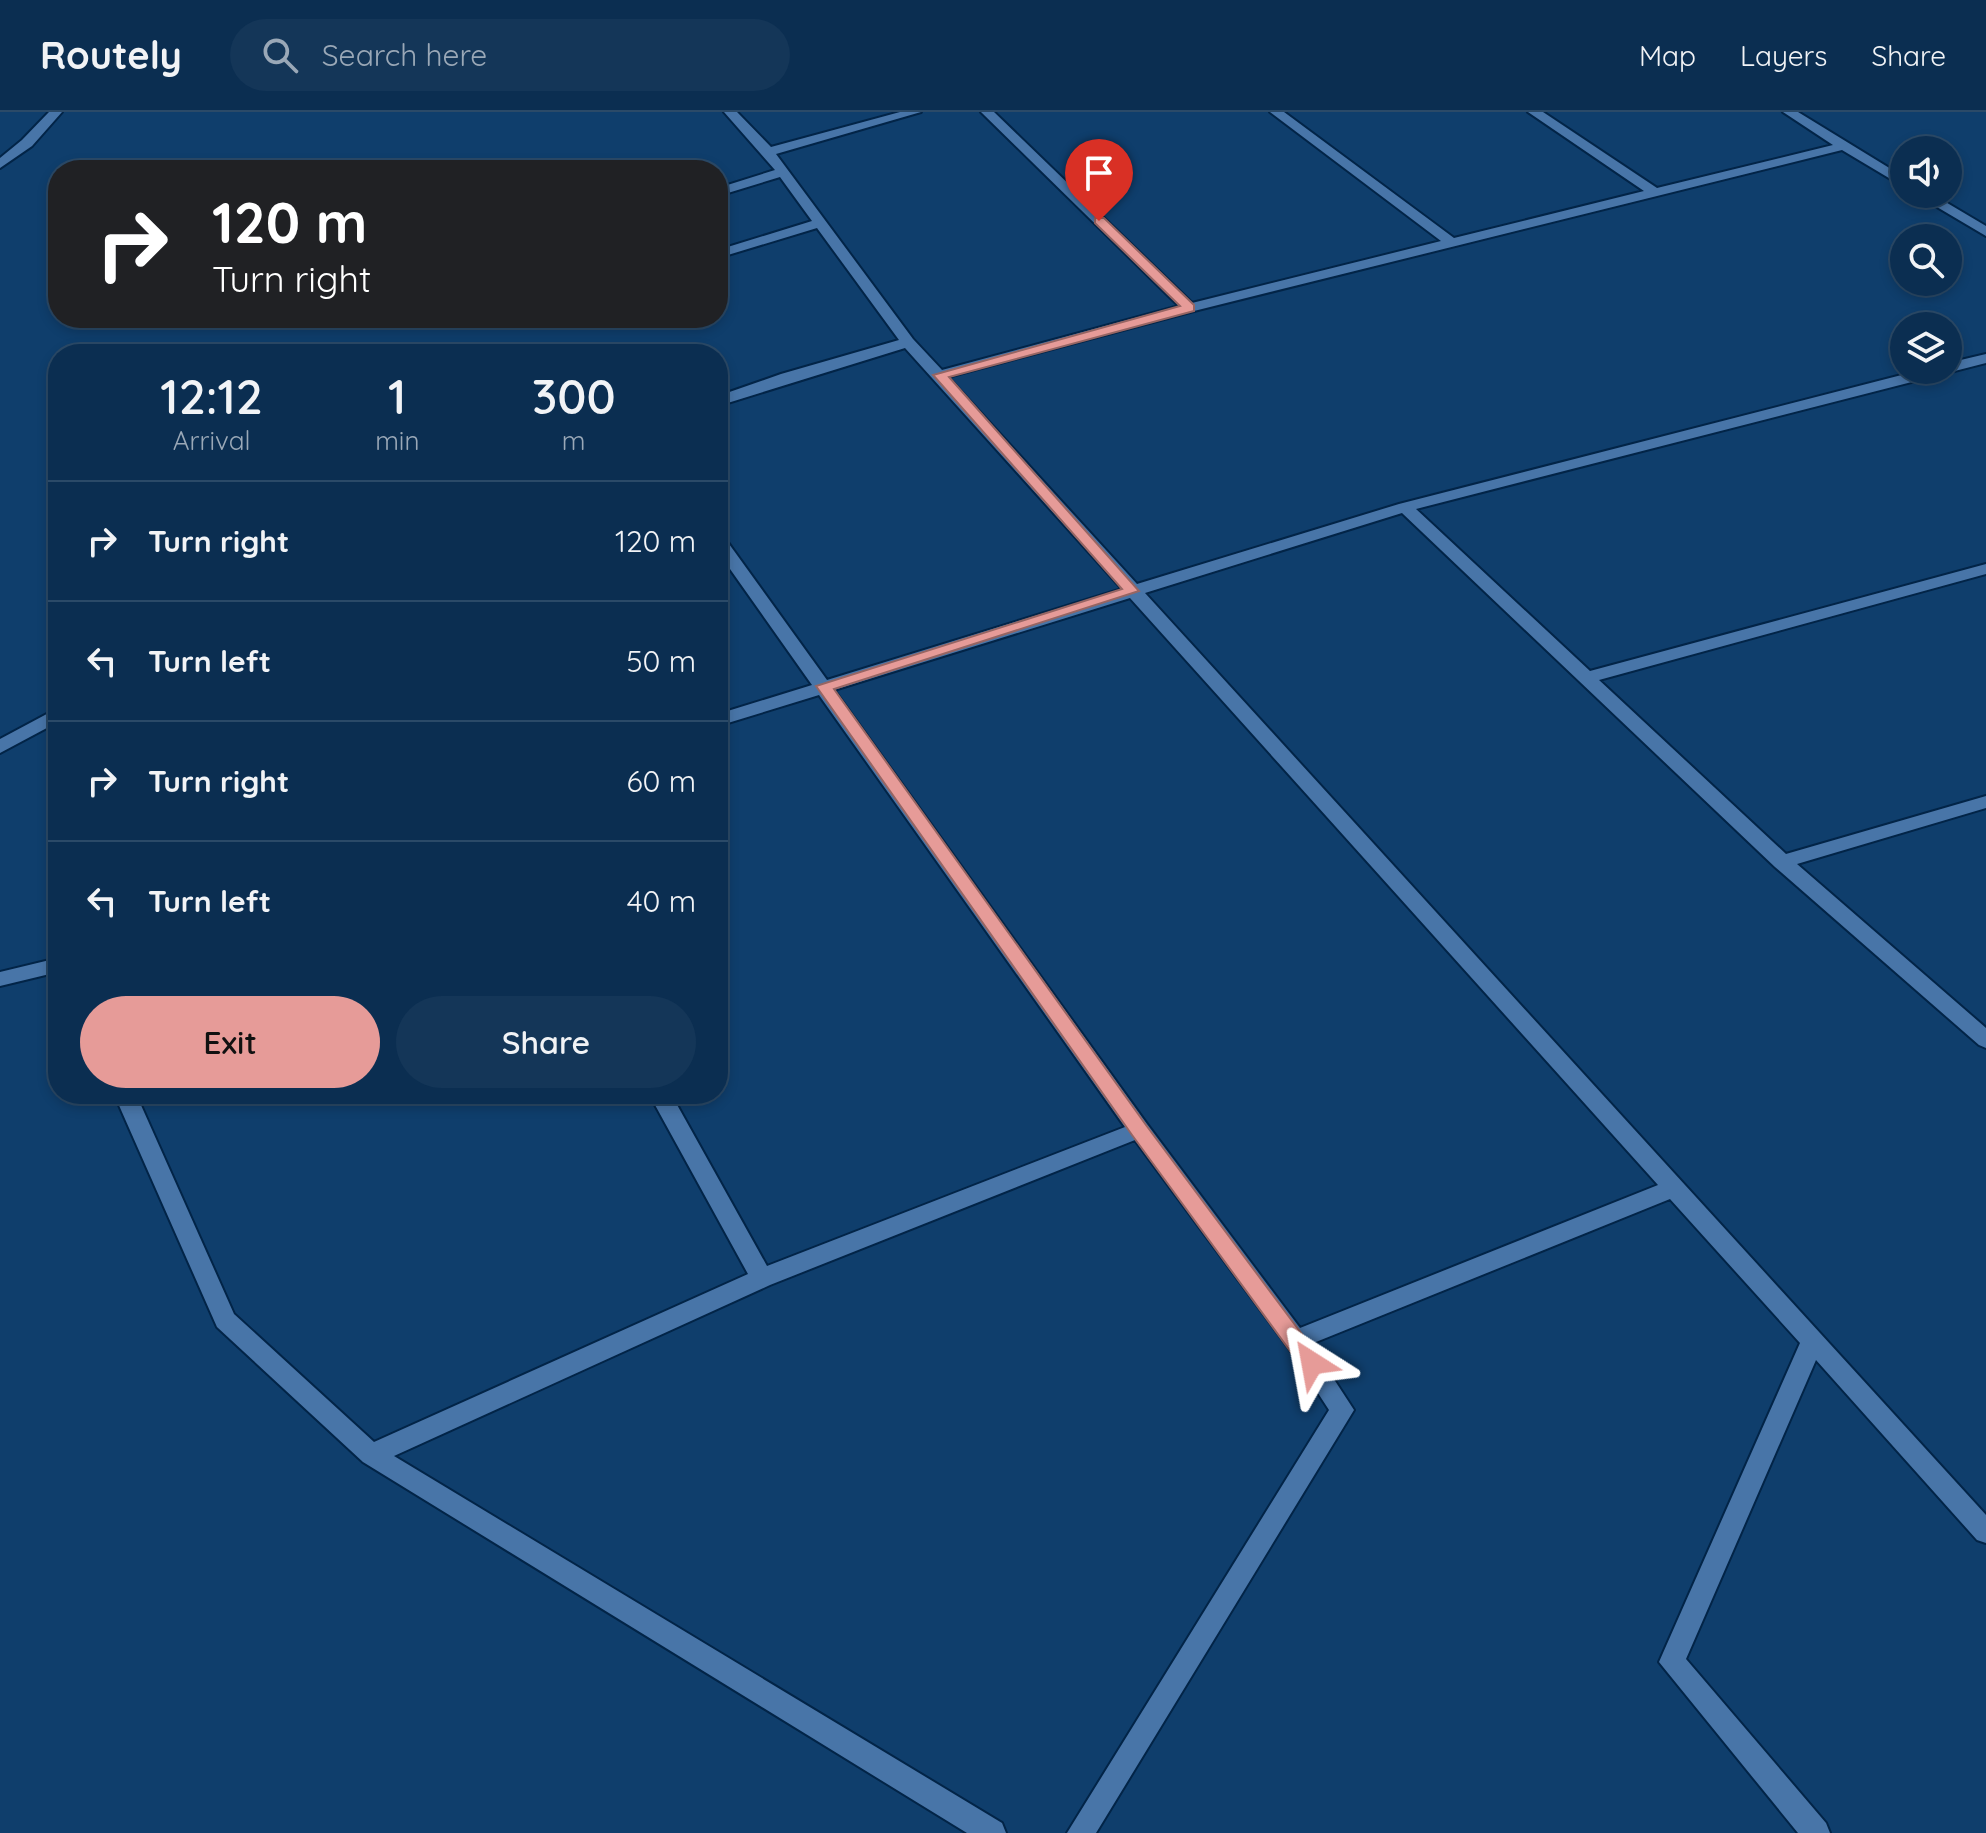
<!DOCTYPE html>
<style>
body{margin:0;font-family:Quicksand,sans-serif;background:#143658;color:#f1f3f6;height:100vh;display:flex;flex-direction:column;font-size:30px;white-space:nowrap}
*{box-sizing:border-box;margin:0}
p{font-size:26px;color:#9aa8b7}
.icon{flex:none;width:44px;height:44px;fill:none;stroke:currentColor;stroke-width:2;stroke-linecap:round;stroke-linejoin:round}
.map{position:relative;flex:1;overflow:hidden}
.panel{position:absolute;left:48px;top:232px;width:680px;height:760px;display:flex;flex-direction:column;background:#0b2e51;border-radius:32px;box-shadow:0 4px 12px #0003,0 0 0 2px #2b4a68}
.panel>*{flex:none}
.guide{position:absolute;left:48px;top:48px;width:680px;height:168px;border-radius:32px;box-shadow:0 4px 12px #0003,0 0 0 2px #2b4a68;background:#202124;color:#fff;overflow:hidden}
.fabs{position:absolute;left:1890px;top:24px;display:grid;gap:16px}
.fabs a{display:grid;place-items:center;width:72px;height:72px;border-radius:50%;background:#0b2e51;box-shadow:0 4px 12px #0003,0 0 0 2px #2b4a68;font-size:40px}
.pin{position:absolute;display:grid;place-items:center;width:68px;height:68px;color:#fff;margin:-82px -34px;border-radius:50% 50% 50% 0;rotate:-45deg;box-shadow:0 0 8px #0007}
.pin .icon{rotate:45deg}
.me{position:absolute;width:88px;margin:-44px;rotate:326deg;stroke-linejoin:round;filter:drop-shadow(0 0 6px #0008)}
.turn{display:flex;align-items:center;gap:28px;height:168px;padding:0 32px;font-size:36px}
.turn .icon{width:104px;height:104px;stroke-width:2.5}
.turn b{display:block;font-size:56px;line-height:68px}
.eta{display:flex;justify-content:space-evenly;align-items:center;height:136px;text-align:center}
.eta b{font-size:48px;font-weight:600;line-height:56px}
.primary-button{display:flex;gap:16px;margin-top:auto;padding:16px 32px}
.primary-button a{flex:1;height:92px;border-radius:48px;background:#e69b98;color:#111;font-size:32px;font-weight:600;line-height:92px;text-align:center}
.primary-button a+a{background:#143658;color:#f1f3f6}
ul{padding:0;list-style:none}
li{display:flex;align-items:center;gap:24px;height:120px;padding:0 32px;border-top:2px solid #2b4a68}
li div{flex:1}
li b{display:block;font-size:30px}
li em{font-style:normal}
header{display:flex;align-items:center;gap:48px;box-sizing:border-box;height:112px;padding:0 40px;background:#0b2e51;border-bottom:2px solid #2b4a68}
header strong{font-size:38px}
nav{display:flex;gap:44px;margin-inline-start:auto;font-size:28px}
.search{width:560px;height:72px;background:#143658;display:flex;align-items:center;gap:20px;box-sizing:border-box;padding:0 28px;border-radius:44px;color:#9aa8b7;font-size:30px}
.map>svg:first-child{display:block}
</style>
<header>
<strong>Routely</strong>
<div class="search"><svg class="icon" aria-label="search" viewBox="0 0 24 24"><circle cx="10" cy="10" r="6"/><path d="M15 15l6 6"/></svg>Search here</div>
<nav><a>Map</a><a>Layers</a><a>Share</a></nav>
</header>
<div class="map">
<svg width="1986" height="1721" viewBox="0 0 1986 1721">
<rect width="100%" height="100%" fill="#0f3e6c"/>
<g fill="none" stroke-linecap="round" stroke-linejoin="round">
<g stroke="#022447" stroke-width="4">
<path id="minor" d="M49 0H62L32 34 0 56V46L22 28Z
M724 0H737L771 35 900 0H921L776 42 913 227 942 258 1179 194 981 0H994L1192 191 1441 129 1270 0H1284L1454 126 1644 79 1528 0H1543L1657 76 1833 33 1783 0H1798L1904 65V75L1842 38 1194 199 948 265 1137 472 1399 392 1921 258H1948V251L1986 242V251L1416 397 1590 559 1986 452V462L1599 568 1786 742 1986 684V696L1797 752 1986 916V936L1979 933 1775 755 1402 401 1145 481 1986 1403V1431L1977 1428 1816 1248 1686 1547 1826 1711 1830 1721H1798L1659 1550 1800 1231 1670 1087 1311 1232 1354 1298 1096 1721H1067L1329 1298 1288 1235 1135 1028 770 1173 394 1344 1002 1711 1006 1721H967L363 1350 217 1215 114 982H136L234 1202 374 1330 748 1162 649 982H671L767 1154 1125 1015 819 583 718 614V602L812 573 718 440V423L724 425 827 568 1122 477 905 236 718 294V284L781 262 899 228 817 116 718 146V138L812 109 780 65 718 84V76L775 58ZM1130 486 1658 1073 1300 1216 1147 1012 834 578Z
M1915 82H1932L1986 114V124Z
M58 596V610L0 641V627Z
M58 846V860L0 874V860Z"/>
</g>
<use href="#minor" fill="#4875a8" fill-rule="evenodd"/>
</g>
<path fill="#e69b98" stroke="#966563" stroke-width="2" d="M1095 106H1104L1194 193V199L949 265 1139 479 834 577 1146 1013 1319 1245 1322 1251 1319 1258H1304L1132 1023 816 574 1122 477 933 263 1180 194 1095 111Z"/>
</svg>
<div class="fabs">
<a><svg class="icon" aria-label="sound" viewBox="0 0 24 24"><path d="M4 9h4l5-4v14l-5-4H4zM17 9q2 3 0 6"/></svg></a>
<a><svg class="icon" aria-label="search" viewBox="0 0 24 24"><circle cx="10" cy="10" r="6"/><path d="M15 15l6 6"/></svg></a>
<a><svg class="icon" aria-label="layers" viewBox="0 0 24 24"><path d="M12 4l9 5-9 5-9-5zM3 14l9 5 9-5"/></svg></a>
</div>
<div class="pin" style="left:1099px;top:109px;background:#d93025"><svg class="icon" aria-label="arrive" viewBox="0 0 24 24"><path d="M6 21V4h12l-3 4 3 4H6"/></svg></div>
<svg class="me" style="left:1312px;top:1251px" viewBox="-20 -20 40 40"><path d="M0-17L14 15 0 8-14 15z" fill="#e69b98" stroke="#fff" stroke-width="4"/></svg>
<div class="guide">
<div class="turn"><svg class="icon" aria-label="right" viewBox="0 0 24 24"><path d="M7 20v-9h11M14 6l5 5-5 5"/></svg><div><b>120 m</b>Turn right</div></div>
</div>
<section class="panel">
<div class="eta">
<div><b>12:12</b><p>Arrival</p></div>
<div><b>1</b><p>min</p></div>
<div><b>300</b><p>m</p></div>
</div>
<ul>
<li><svg class="icon" aria-label="right" viewBox="0 0 24 24"><path d="M7 20v-9h11M14 6l5 5-5 5"/></svg><div><b>Turn right</b></div><em>120 m</em></li>
<li><svg class="icon" aria-label="left" viewBox="0 0 24 24"><path d="M17 20v-9H6M10 6l-5 5 5 5"/></svg><div><b>Turn left</b></div><em>50 m</em></li>
<li><svg class="icon" aria-label="right" viewBox="0 0 24 24"><path d="M7 20v-9h11M14 6l5 5-5 5"/></svg><div><b>Turn right</b></div><em>60 m</em></li>
<li><svg class="icon" aria-label="left" viewBox="0 0 24 24"><path d="M17 20v-9H6M10 6l-5 5 5 5"/></svg><div><b>Turn left</b></div><em>40 m</em></li>
</ul>
<div class="primary-button"><a>Exit</a><a>Share</a></div>
</section>
</div>
